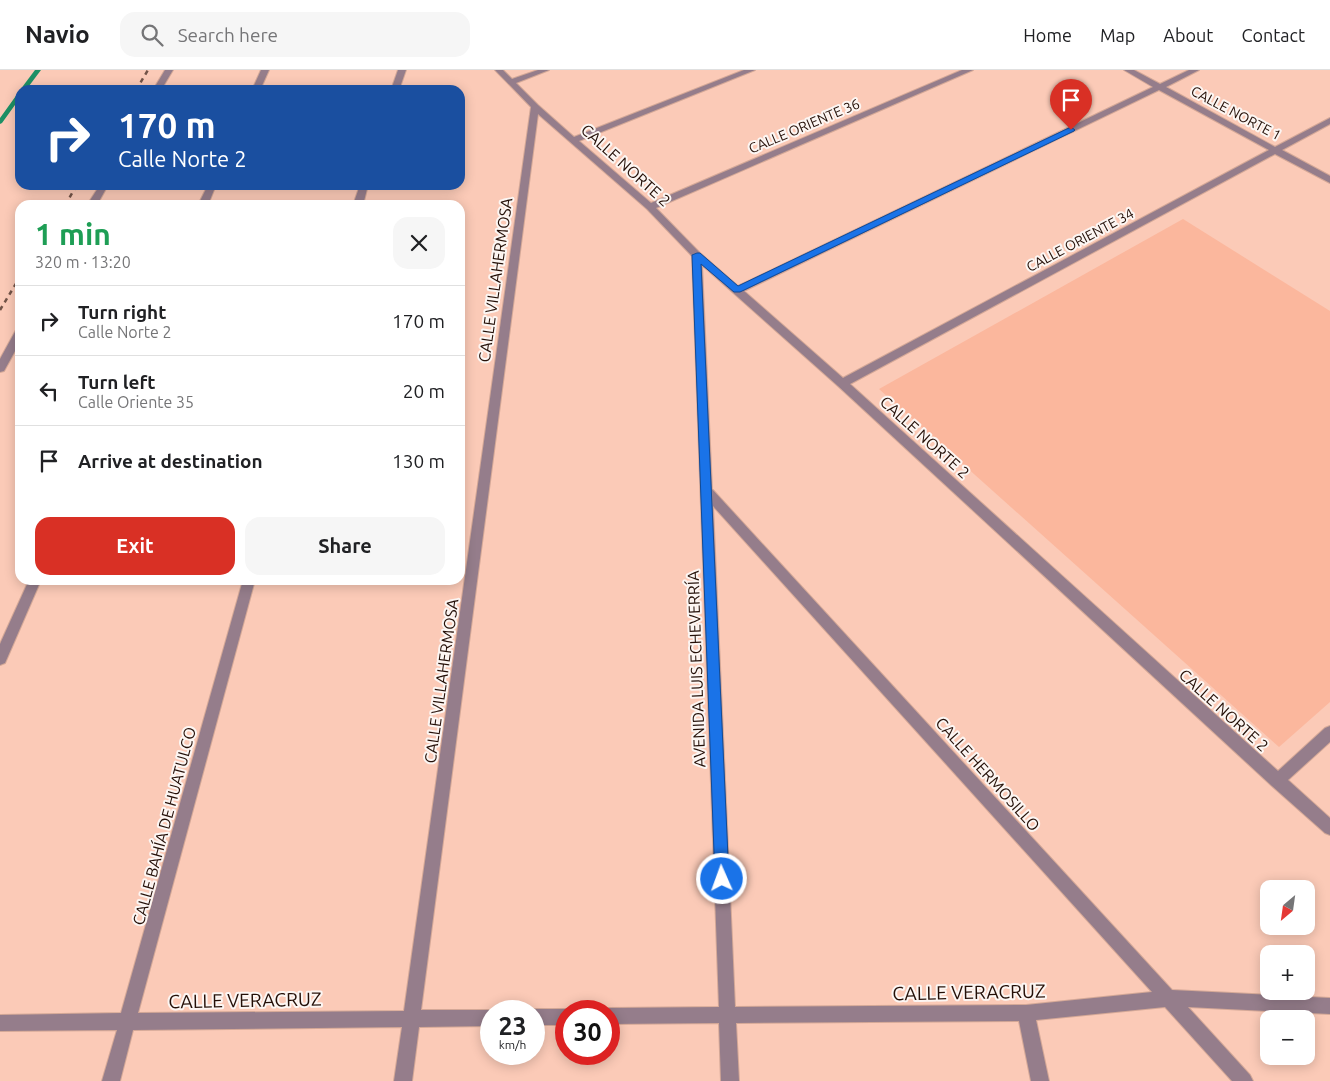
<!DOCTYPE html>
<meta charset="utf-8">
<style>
body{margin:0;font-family:Ubuntu,sans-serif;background:#f6f6f6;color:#202124;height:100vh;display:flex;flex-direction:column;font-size:19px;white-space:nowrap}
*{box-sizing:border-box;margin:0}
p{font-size:16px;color:#757577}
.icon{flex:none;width:28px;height:28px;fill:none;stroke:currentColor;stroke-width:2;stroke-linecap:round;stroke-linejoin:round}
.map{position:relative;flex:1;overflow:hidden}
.side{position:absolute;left:15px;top:130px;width:450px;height:385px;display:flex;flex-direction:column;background:#fff;border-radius:15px;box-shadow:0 2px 12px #0003}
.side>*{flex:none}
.guide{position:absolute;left:15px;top:15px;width:450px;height:105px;border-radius:15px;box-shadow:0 2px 12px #0003;background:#1a4fa0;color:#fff;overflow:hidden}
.needle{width:32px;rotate:209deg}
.tools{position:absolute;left:1260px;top:810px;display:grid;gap:10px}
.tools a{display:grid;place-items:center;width:55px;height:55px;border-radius:10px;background:#fff;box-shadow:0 2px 12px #0003;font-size:25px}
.speed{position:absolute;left:480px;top:930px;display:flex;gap:10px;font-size:25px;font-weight:700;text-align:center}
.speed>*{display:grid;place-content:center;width:65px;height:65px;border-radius:50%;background:#fff;box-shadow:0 2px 12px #0003;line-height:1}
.speed small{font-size:12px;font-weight:400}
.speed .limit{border:8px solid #d22;background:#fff;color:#111}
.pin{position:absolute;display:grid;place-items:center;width:42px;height:42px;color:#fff;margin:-51px -21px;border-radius:50% 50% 50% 0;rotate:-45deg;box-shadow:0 0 5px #0007}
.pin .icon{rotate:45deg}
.me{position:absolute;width:55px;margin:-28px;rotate:358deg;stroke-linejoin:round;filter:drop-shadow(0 0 4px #0008)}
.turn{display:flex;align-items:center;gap:18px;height:105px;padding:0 20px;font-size:22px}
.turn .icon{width:65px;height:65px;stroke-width:2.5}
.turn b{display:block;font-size:35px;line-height:42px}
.round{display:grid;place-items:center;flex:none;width:52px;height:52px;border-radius:15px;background:#f6f6f6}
.head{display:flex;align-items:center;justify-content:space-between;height:85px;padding:0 20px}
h1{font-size:30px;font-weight:700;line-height:38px;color:#1e9e55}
.cta{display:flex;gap:10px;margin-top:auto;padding:10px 20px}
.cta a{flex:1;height:58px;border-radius:15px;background:#d93025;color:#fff;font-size:20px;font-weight:700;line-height:58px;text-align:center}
.cta a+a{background:#f6f6f6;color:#202124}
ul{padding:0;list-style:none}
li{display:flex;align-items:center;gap:15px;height:70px;padding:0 20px;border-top:1px solid #e0e0e0}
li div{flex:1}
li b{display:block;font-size:19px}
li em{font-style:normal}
header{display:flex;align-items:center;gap:30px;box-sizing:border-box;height:70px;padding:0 25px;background:#fff;border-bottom:1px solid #e0e0e0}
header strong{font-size:24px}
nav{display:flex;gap:28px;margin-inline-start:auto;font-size:18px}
.search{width:350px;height:45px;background:#f6f6f6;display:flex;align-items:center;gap:12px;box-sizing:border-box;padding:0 18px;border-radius:15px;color:#757577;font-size:19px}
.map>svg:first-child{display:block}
</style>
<header>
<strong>Navio</strong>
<div class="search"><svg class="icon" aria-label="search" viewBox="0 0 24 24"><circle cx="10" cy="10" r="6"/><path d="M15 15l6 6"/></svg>Search here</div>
<nav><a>Home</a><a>Map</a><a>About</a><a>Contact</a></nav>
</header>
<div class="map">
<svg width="1330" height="1011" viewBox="0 0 1330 1011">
<rect width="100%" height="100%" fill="#fbcab7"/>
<path fill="#fbb79d" d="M1183 149 1330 241V632L1279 677 879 319Z"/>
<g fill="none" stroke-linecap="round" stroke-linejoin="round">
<path fill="#1d9065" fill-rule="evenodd" d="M35 0H41L26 20H20Z
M20 22V28L2 53 0 54V48L18 23Z"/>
<g stroke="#d4a897" stroke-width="2">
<path id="street" d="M165 0H173L161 20H153Z
M261 0H269L260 20H252Z
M398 0H406L399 20H391Z
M495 0H503L512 9 538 0H549L516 13 538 35 574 67 744 0H755L579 71 651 133 962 0H973L656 138 700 183 738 216 1153 17 1124 0H1134L1160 14 1189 0H1199L1166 17 1275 77 1330 48V54L1282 80 1330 106V113L1275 84 850 314 1278 701 1325 658 1330 656V672L1288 710 1330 748V765L1325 763 1272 716 838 316 702 195 712 419 1172 920 1330 928V944L1188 937 1250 1005 1253 1011H1232L1165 937 1036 950 1049 1011H1031L1019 951 736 953 739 1011H721L719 953 609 954V941H603L609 938 719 937 692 186 647 139 538 44 421 940H491L495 941H491V956L419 957 412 1011H394L402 957 133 960 120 1011H102L117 960 0 961V945L121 943 243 510H255L138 943 404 941 531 37ZM1159 20 1269 80 843 308 744 221ZM713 436 1152 922 1026 935 735 937Z
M100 115H108L97 135H87Z
M208 115H216L208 135H198Z
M360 115H368L363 135H353Z
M20 259V272L4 301 0 302V289L16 260Z
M29 510H41L5 593 0 595V574Z
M534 939H566L572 941H566V955H534V941H528Z"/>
</g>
<use href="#street" fill="#957d8b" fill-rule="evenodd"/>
<path stroke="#725347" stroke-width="2.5" stroke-dasharray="4.5 4.5" stroke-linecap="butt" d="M136 20 148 0
M65 135 77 115
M0 240 20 207"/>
</g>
<path fill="#1a73e8" stroke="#114b97" d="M1071 57 1075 60 1074 61 740 222H734L701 194 729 809 727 814 722 816 717 814 715 809 692 185 697 183H700L738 216Z"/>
<g text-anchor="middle" stroke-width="4" stroke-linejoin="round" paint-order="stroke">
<g font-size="14" fill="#240f07" stroke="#fcf6f3">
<text transform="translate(1236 43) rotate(28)" y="5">CALLE NORTE 1</text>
<text transform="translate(804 56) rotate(-23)" y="5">CALLE ORIENTE 36</text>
<text transform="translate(1080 170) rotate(-28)" y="5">CALLE ORIENTE 34</text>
</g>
<g font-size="16" fill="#240f07" stroke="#fcf6f3">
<text transform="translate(626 95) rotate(42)" y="6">CALLE NORTE 2</text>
<text transform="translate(495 210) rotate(-82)" y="6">CALLE VILLAHERMOSA</text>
<text transform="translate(925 367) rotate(42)" y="6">CALLE NORTE 2</text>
<text transform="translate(696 599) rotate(-92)" y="6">AVENIDA LUIS ECHEVERRÍA</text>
<text transform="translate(441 611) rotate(-82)" y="6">CALLE VILLAHERMOSA</text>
<text transform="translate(1224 640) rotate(42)" y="6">CALLE NORTE 2</text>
<text transform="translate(988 704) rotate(48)" y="6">CALLE HERMOSILLO</text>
<text transform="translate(164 756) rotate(-75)" y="6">CALLE BAHÍA DE HUATULCO</text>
</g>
<g font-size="19" fill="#240f07" stroke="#fcf6f3">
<text transform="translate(969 922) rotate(-1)" y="7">CALLE VERACRUZ</text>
<text transform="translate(245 930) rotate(-1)" y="7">CALLE VERACRUZ</text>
</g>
</g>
</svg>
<div class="tools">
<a><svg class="needle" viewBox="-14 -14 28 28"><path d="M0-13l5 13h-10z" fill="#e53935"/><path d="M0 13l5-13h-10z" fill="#757577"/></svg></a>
<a>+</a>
<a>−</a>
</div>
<div class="speed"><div>23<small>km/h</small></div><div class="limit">30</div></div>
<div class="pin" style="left:1071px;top:60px;background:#d93025"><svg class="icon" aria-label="arrive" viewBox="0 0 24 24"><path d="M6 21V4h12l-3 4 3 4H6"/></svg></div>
<svg class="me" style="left:722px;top:809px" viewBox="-20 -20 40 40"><circle r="17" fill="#1a73e8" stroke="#fff" stroke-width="3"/><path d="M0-11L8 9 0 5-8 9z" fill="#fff"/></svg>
<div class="guide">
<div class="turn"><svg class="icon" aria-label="right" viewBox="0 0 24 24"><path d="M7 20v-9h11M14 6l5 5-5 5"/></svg><div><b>170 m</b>Calle Norte 2</div></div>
</div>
<section class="side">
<div class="head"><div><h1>1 min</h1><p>320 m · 13:20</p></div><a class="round"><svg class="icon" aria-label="close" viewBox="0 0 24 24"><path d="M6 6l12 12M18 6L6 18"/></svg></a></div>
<ul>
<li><svg class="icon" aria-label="right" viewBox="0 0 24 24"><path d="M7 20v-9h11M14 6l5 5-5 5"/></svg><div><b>Turn right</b><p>Calle Norte 2</p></div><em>170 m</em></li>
<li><svg class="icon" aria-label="left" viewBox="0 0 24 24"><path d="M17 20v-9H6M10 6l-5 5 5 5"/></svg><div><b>Turn left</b><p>Calle Oriente 35</p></div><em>20 m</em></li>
<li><svg class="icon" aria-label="arrive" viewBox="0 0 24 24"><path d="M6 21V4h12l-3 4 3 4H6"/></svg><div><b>Arrive at destination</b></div><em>130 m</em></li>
</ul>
<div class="cta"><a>Exit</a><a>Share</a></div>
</section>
</div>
